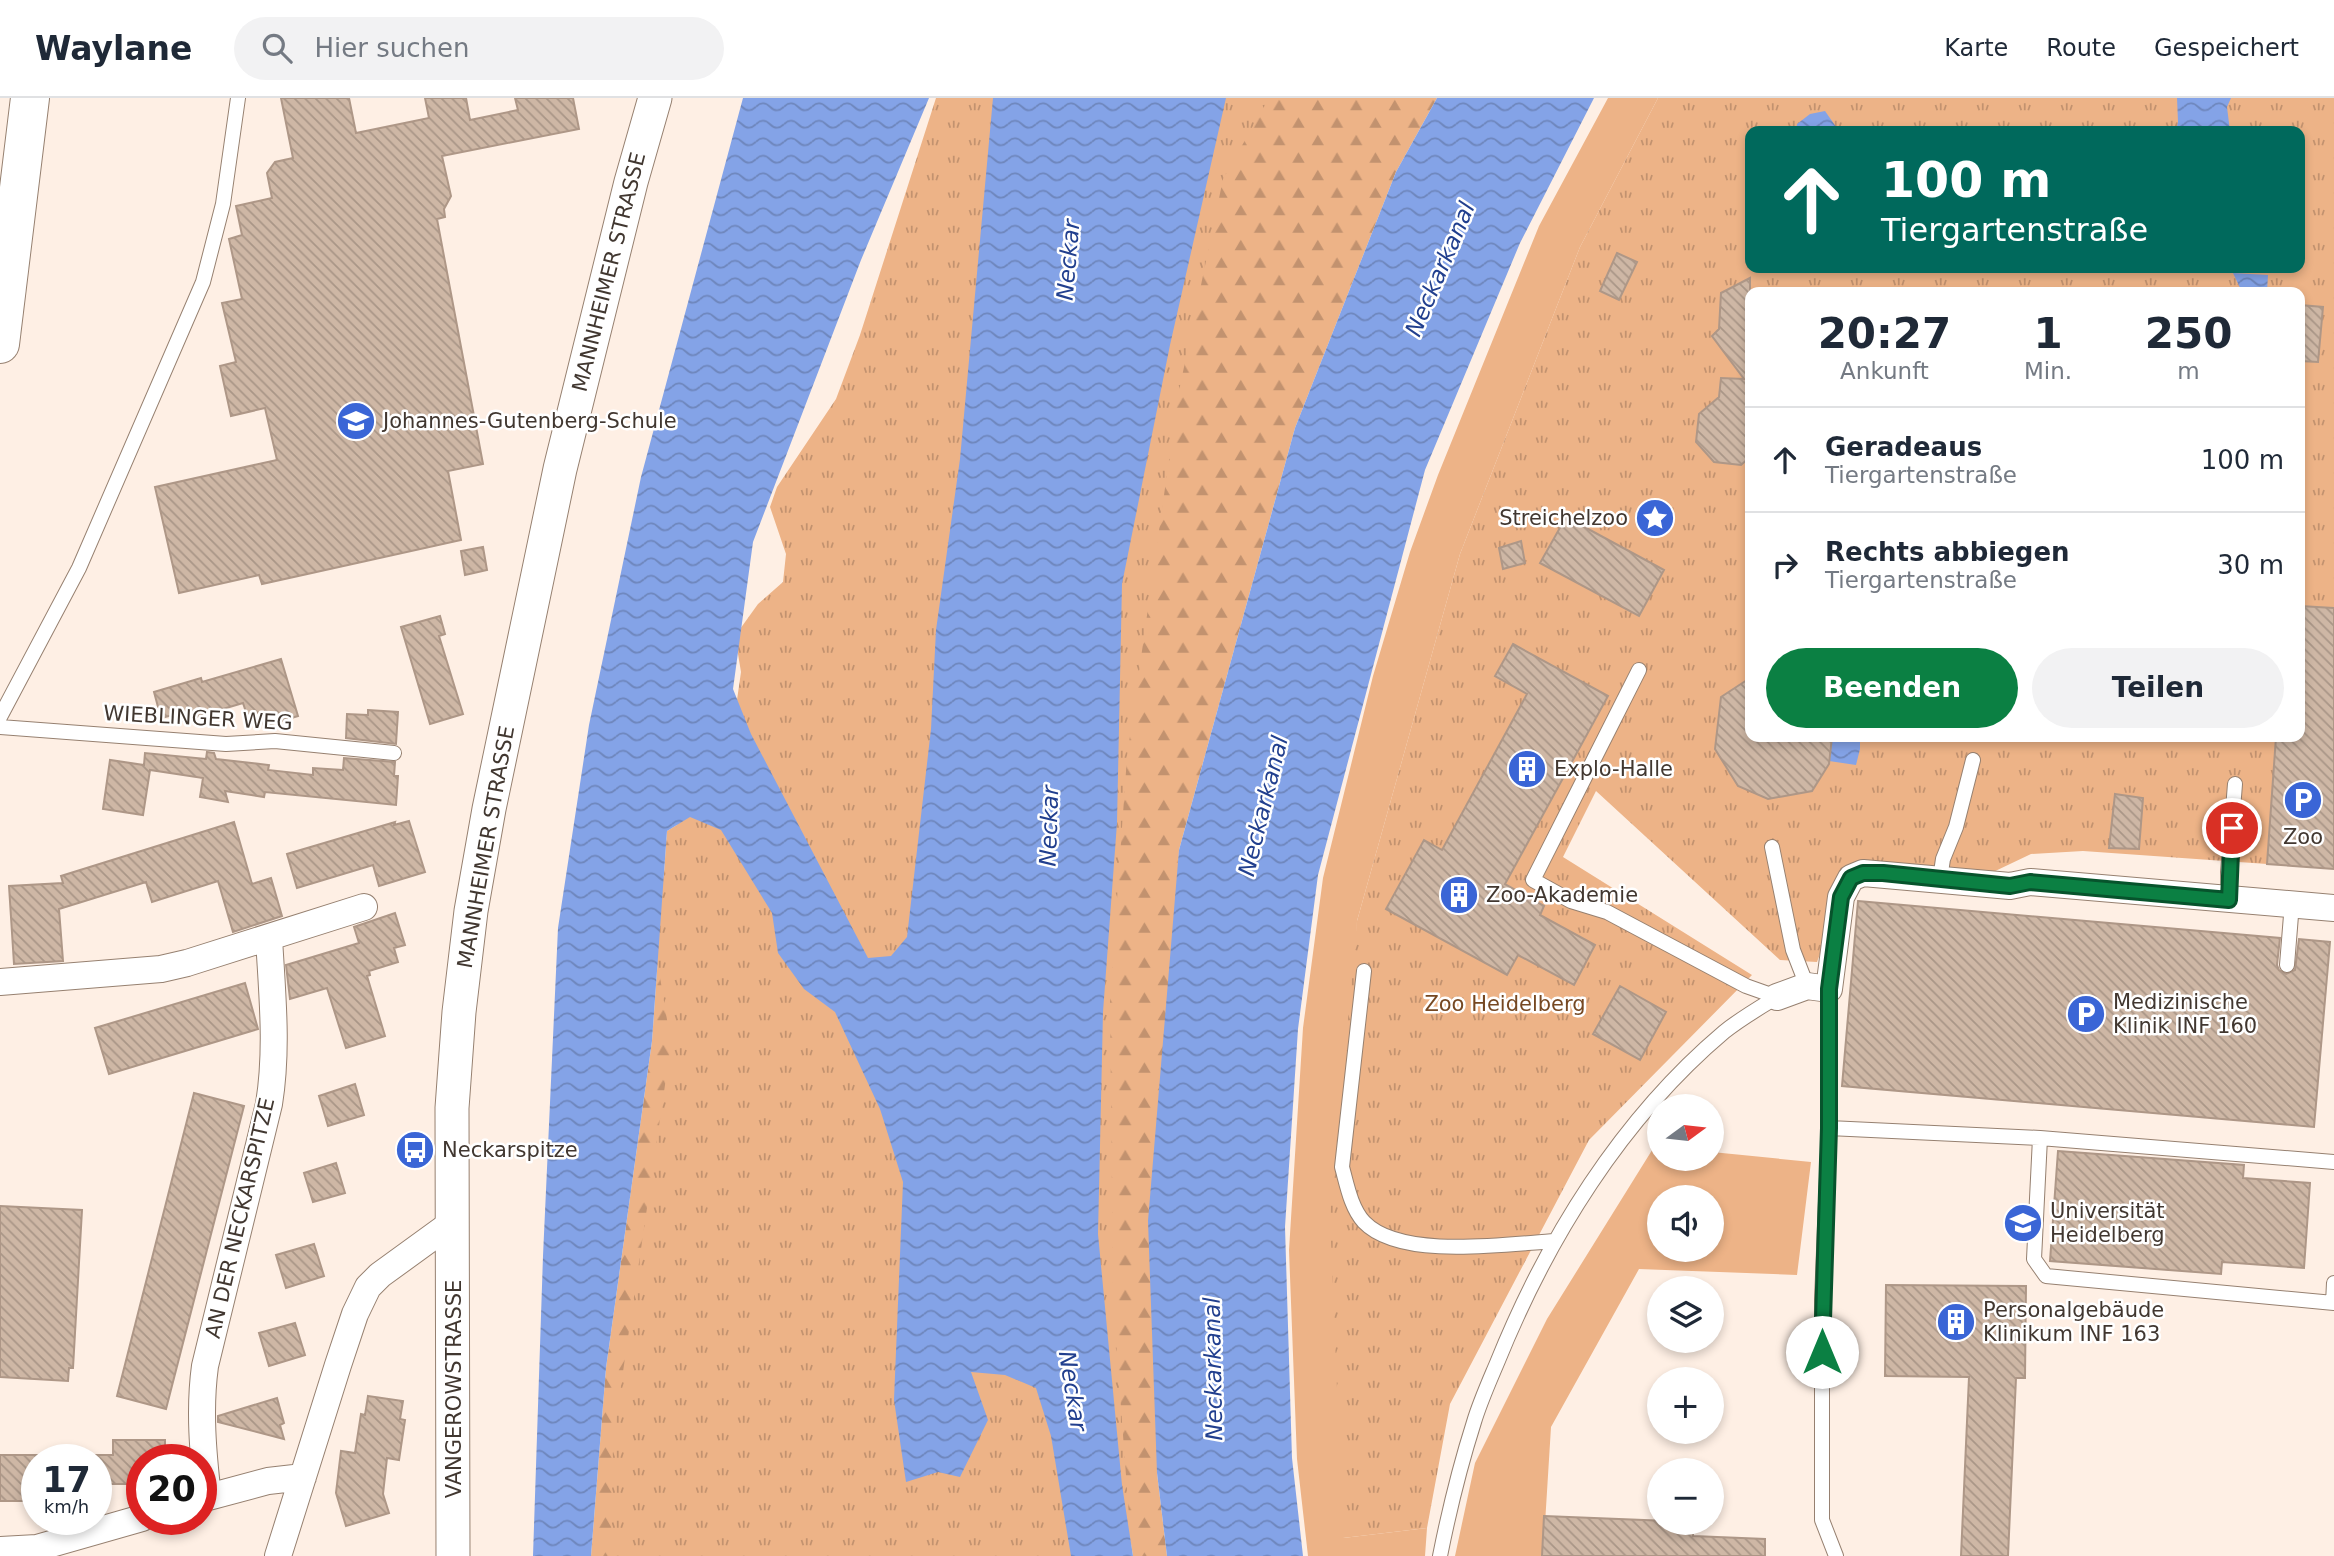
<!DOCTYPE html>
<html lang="de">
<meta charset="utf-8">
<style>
body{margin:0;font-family:"DejaVu Sans",sans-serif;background:#f2f2f3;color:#1f2937;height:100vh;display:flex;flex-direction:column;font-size:26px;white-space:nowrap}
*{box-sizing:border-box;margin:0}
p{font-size:23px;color:#747a83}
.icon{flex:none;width:38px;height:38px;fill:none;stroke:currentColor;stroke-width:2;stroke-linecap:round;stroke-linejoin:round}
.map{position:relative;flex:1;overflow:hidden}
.details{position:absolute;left:1745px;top:189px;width:560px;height:455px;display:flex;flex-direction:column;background:#fff;border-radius:14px;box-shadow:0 4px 10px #0003}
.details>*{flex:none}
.top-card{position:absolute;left:1745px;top:28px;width:560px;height:147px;border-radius:14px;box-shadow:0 4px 10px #0003;background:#00695c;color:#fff;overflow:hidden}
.needle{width:46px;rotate:75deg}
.tools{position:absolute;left:1647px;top:996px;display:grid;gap:14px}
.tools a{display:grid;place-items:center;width:77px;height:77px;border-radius:50%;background:#fff;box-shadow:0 4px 10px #0003;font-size:35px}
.speed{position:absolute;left:21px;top:1346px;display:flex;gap:14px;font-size:35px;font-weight:700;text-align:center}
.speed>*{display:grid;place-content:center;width:91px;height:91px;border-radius:50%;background:#fff;box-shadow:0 4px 10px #0003;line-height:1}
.speed small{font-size:18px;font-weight:400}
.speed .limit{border:10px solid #d22;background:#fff;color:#111}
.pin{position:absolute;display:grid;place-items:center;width:60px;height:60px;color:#fff;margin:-30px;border:4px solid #fff;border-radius:50%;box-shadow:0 2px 7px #0007}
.me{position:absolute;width:77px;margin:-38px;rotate:0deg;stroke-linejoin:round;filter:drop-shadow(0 0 5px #0008)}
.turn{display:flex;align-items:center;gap:24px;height:147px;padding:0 21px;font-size:32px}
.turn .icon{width:91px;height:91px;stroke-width:2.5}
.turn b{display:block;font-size:49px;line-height:60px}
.eta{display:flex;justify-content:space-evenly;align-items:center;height:119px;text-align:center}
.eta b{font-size:42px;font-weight:800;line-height:49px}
.primary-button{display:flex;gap:14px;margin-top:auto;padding:14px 21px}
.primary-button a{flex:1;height:80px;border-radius:42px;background:#0b8043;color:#fff;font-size:28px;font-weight:800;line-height:80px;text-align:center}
.primary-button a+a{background:#f2f2f3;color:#1f2937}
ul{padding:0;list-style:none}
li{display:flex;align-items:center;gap:21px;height:105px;padding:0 21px;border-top:2px solid #e0e1e3}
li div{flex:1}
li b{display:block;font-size:26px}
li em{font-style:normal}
header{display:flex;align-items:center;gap:42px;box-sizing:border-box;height:98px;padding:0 35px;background:#fff;border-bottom:2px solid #e0e1e3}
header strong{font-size:33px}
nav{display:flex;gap:38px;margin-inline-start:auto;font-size:24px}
.search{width:490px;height:63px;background:#f2f2f3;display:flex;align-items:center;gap:18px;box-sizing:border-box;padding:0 24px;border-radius:38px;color:#747a83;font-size:26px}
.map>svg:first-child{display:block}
</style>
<header>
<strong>Waylane</strong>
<div class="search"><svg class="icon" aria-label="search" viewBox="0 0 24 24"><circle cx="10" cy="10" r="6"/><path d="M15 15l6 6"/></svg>Hier suchen</div>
<nav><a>Karte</a><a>Route</a><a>Gespeichert</a></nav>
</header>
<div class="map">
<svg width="2334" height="1458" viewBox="0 0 2334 1458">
<defs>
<pattern id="forest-firs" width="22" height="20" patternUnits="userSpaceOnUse" patternTransform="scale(1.75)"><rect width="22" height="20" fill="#edb387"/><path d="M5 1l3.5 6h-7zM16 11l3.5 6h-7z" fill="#c2926f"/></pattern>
<pattern id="park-tufts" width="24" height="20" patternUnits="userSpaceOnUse" patternTransform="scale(1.75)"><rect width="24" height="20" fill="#edb387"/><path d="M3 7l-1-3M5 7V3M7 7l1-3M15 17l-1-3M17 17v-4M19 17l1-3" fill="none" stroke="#c2926f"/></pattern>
<pattern id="water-waves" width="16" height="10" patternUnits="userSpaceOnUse" patternTransform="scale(1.75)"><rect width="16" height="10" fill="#84a3e7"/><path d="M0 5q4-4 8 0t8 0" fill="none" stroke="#6e86bc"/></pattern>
<pattern id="building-back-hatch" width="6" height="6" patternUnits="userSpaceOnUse" patternTransform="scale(1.75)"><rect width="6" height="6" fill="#ceb7a5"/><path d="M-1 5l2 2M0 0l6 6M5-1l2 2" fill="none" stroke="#a99687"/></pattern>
</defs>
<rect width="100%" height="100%" fill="#feefe4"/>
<path fill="#edb387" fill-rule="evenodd" d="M1608 0H1658L1580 149 1460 456 1357 823 1343 1440 1427 1430 1425 1458H1308L1297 1361 1289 1152 1303 930 1323 780 1373 578 1410 454 1438 377 1539 128Z
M1654 1049H1659V1060H1712V1054L1811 1064 1797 1177 1639 1171 1551 1329 1543 1458H1455L1475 1365 1547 1221ZM1659 1099H1712V1152H1659Z"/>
<path fill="url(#forest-firs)" d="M1226 0H1437L1396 74 1295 330 1179 752 1157 1375 1167 1458H1133L1122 1387 1098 1137 1122 486Z
M690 719 665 1458H591L606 1270 652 943 667 733Z"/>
<path fill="url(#park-tufts)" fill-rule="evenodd" d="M936 0H1269L1223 81 1178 298 1127 659 1110 901 1113 1202 1132 1458H611L613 1342 671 946 659 873 647 837 656 788 673 767 676 730 682 713 721 714 741 574 735 538 758 506 783 484 786 456 770 409 777 389 836 301 860 237Z
M1658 0H2334V510L2300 508V194H1750V639H2276L2267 766 2083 753 2031 756 1989 776 1865 770 1841 799 1817 864 1780 862 1596 693 1563 759 1752 877 1589 1042 1450 1306 1427 1430 1343 1440 1330 1117 1357 823 1460 456 1580 149ZM1750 33H2300V170H1750Z"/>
<path fill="url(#water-waves)" d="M743 0H929L861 162 753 444 733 591 751 636 868 860 891 858 907 839 931 631 936 532 960 361 993 0H1226L1170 247 1122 486 1117 725 1103 914 1098 1136 1122 1387 1133 1458H1071L1051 1338 1036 1290 1005 1277 971 1274 988 1322 960 1379 938 1374 906 1384 894 1302 903 1084 880 1011 835 914 804 891 778 855 772 815 721 732 690 719 667 733 652 943 606 1270 591 1458H533L543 1158 558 830 589 627 641 379Z
M1437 0H1594L1520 145 1425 372 1318 777 1298 931 1285 1129 1292 1360 1303 1458H1167L1157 1375 1148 1123 1179 752 1295 330 1396 74Z
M2177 0H2231L2227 9 2230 33H2176L2178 24Z
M1825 13 1839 33H1796L1797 26 1810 16Z
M2233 175 2268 177 2267 194H2242Z
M1832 639H1860V651L1856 667 1829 663Z"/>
<path fill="url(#building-back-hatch)" stroke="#ae9787" stroke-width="2" d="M281 0H349L356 35 429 20 425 0H466L470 22 518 12 515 0H573L579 31 442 58 451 98 444 111 445 119 437 121 483 366 448 373 461 442 262 486 259 477 179 495 155 389 277 362 265 310 231 318 220 268 236 264 222 205 242 201 229 141 242 137 236 108 272 100 267 75 275 64 293 60Z
M1617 155 1637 164 1619 202 1600 193Z
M1750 180V289L1748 286 1746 301 1750 305V359L1741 367 1714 364 1696 344 1699 316 1719 299 1721 280 1744 281 1712 238 1719 231 1721 195Z
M2300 207 2323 209 2318 264 2300 263Z
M1566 419 1664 472 1639 518 1540 465Z
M1521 443 1525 465 1503 471 1499 450Z
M483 449 487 472 465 477 461 453Z
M2300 508 2334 510V771L2267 766 2276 639H2300Z
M440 518 445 536 439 538 463 616 430 626 401 529Z
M1513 546 1608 598 1505 786 1544 808 1540 817 1595 847 1574 887 1518 857 1507 877 1386 811 1424 742 1442 752 1527 596 1495 578Z
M281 561 298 618 264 628 260 614 247 617 243 605 172 626 173 617 161 620 154 594 201 580 202 584Z
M1750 580V639H1832L1829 666 1812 693 1768 701 1738 688 1715 651 1721 599Z
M368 612 398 614 396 646 346 640 347 616 368 617Z
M207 654 214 655 216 661 269 667 268 672 313 677V670L343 672 344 660 395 664 394 678H398L396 707 265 694 264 699 225 693 228 704 200 699 203 680 150 672 143 717 103 711 110 662 144 667 145 655 206 661Z
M2115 696 2143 700 2139 751 2109 750Z
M409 723 425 774 379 788 373 767 297 790 287 756 395 724 394 727Z
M234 724 252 786 271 780 282 818 233 834 218 783 152 804 146 784 59 811 63 863 14 866 9 788 63 785 61 778Z
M1858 803 2280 840 2277 867 2279 872 2286 876 2295 872 2299 841 2330 844 2314 1029 1842 988Z
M395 815 405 847 394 850 398 864 369 873 370 877 367 878 385 938 346 950 327 890 290 901 286 867 359 845 354 829Z
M245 885 258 931 109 976 95 930Z
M1620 888 1666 914 1640 962 1593 936Z
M355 986 364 1017 328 1028 319 998Z
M194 995 244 1008 166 1311 117 1298Z
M2058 1053 2244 1067 2243 1080 2310 1085 2304 1170 2222 1164 2221 1176 2050 1163Z
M336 1065 345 1095 313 1104 304 1075Z
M0 1108 82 1112 73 1270H69L68 1283 0 1279Z
M314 1146 324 1178 286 1190 276 1157Z
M1886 1187 2026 1188 2025 1280H2016L2008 1458H1961L1969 1279 1885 1278Z
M295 1225 305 1257 269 1268 259 1235Z
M368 1298 403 1303 400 1321 405 1322 399 1362 387 1360 383 1396 389 1415 346 1428 336 1395 341 1353 355 1355 361 1316 365 1317Z
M277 1300 284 1325 280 1327 284 1341 218 1324V1318Z
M113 1342H165V1362H142V1386H96V1357H113Z
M0 1357H37V1403H0Z
M1544 1418 1693 1424V1438L1765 1441V1458H1542Z"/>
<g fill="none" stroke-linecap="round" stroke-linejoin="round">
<g stroke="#968070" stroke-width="16">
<path id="service" d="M1639 572 1533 782 1571 803 1607 814 1746 888 1777 899
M0 619 79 470 203 184 223 106 238 0
M0 629 226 646 275 643 394 655
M1772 749 1793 852 1807 888
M1940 781 1943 761 1956 729 1973 662
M2229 802 2228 774 2235 686
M2287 867 2292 805
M1364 873 1342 1069C1347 1087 1351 1110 1364 1124 1400 1162 1507 1146 1555 1143
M1829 891V1030L1822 1202V1422L1836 1458
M1829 1030 2040 1040
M2334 1064 2040 1040 2034 1161 2046 1178 2334 1205
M2333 1205 2334 1185
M1440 1458C1449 1413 1460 1368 1474 1324 1480 1304 1489 1284 1497 1265 1547 1141 1621 1021 1724 934 1740 921 1759 910 1777 899"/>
</g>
<g stroke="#968070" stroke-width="28">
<path id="minor" d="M0 884 161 871 187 865 364 809
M1777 899 1807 888 1829 891 1841 799 1851 780 1863 775 2010 788 2030 784 2334 810
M208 1399C203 1355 199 1312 205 1268L269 1006C278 950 272 895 269 840
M201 1401 268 1383 303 1379
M0 1452 37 1450 142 1420
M278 1458 338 1267 355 1216 368 1189 380 1177 453 1124"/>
</g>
<g stroke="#968070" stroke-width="35">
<path id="tertiary" d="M453 1458 452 1010 459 914 471 813 489 711 560 371 631 84 655 0"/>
</g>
<g stroke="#968070" stroke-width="40">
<path id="trunk" d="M0 246 30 0"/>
</g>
<use href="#service" stroke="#fff" stroke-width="14"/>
<use href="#minor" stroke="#fff" stroke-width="26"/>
<use href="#tertiary" stroke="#fff" stroke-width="33"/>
<use href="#trunk" stroke="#fff" stroke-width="38"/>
</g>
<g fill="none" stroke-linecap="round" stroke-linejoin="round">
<g stroke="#07532c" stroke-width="18">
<path id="route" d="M1822 1254 1829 1030V891L1841 799 1851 780 1863 775H1883L2010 788 2030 784 2229 802 2232 730"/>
</g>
<use href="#route" stroke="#0b8043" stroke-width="12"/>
</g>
<defs>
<g id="school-disc" transform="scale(2.0125)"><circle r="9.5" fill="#3a65d6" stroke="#fff"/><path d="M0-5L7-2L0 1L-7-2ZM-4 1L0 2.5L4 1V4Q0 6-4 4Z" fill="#fff"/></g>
<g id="sight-disc" transform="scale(2.0125)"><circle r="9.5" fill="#3a65d6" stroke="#fff"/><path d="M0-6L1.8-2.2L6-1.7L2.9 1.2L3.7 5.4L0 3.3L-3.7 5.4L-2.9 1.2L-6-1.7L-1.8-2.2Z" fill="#fff"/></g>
<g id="building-disc" transform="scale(2.0125)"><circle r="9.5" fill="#3a65d6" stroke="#fff"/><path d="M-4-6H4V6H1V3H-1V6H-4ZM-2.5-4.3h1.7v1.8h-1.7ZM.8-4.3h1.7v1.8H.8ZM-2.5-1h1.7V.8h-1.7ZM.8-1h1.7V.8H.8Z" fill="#fff"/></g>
<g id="parking-disc" transform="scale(2.0125)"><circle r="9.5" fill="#3a65d6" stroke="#fff"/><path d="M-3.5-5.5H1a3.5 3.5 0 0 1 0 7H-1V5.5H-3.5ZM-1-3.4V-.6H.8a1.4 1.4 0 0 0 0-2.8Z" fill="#fff"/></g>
<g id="bus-disc" transform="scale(2.0125)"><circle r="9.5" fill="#3a65d6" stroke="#fff"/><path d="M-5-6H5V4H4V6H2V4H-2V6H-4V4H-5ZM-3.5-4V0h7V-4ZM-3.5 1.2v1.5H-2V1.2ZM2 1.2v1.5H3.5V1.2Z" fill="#fff"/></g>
<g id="university-disc" transform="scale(2.0125)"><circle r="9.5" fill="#3a65d6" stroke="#fff"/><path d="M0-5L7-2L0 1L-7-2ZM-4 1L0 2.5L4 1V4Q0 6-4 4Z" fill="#fff"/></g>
</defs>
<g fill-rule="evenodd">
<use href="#school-disc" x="356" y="323"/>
<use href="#sight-disc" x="1655" y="420"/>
<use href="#building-disc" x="1527" y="671"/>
<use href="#parking-disc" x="2303" y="702"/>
<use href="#building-disc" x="1459" y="797"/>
<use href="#parking-disc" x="2086" y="916"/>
<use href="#bus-disc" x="415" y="1052"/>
<use href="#university-disc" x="2023" y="1125"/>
<use href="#building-disc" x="1956" y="1224"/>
</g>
<g text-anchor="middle" stroke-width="5" stroke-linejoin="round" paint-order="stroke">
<g font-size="21" fill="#413730" stroke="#fff">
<text transform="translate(609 174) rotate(-76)" y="7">MANNHEIMER STRASSE</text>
<text transform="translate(198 620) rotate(3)" y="7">WIEBLINGER WEG</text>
<text transform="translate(486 749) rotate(-80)" y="7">MANNHEIMER STRASSE</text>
<text transform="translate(240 1120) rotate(-77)" y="7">AN DER NECKARSPITZE</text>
<text transform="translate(454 1291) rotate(-90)" y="7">VANGEROWSTRASSE</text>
</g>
<g font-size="21" fill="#413730" stroke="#fff" text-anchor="start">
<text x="383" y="330">Johannes-Gutenberg-Schule</text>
<text x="1628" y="427" text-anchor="end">Streichelzoo</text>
<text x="1554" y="678">Explo-Halle</text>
<text x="2303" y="746" text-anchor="middle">Zoo</text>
<text x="1486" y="804">Zoo-Akademie</text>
<text x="2113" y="911">Medizinische<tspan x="2113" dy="24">Klinik INF 160</tspan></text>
<text x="442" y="1059">Neckarspitze</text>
<text x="2050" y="1120">Universität<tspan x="2050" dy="24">Heidelberg</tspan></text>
<text x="1983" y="1219">Personalgebäude<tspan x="1983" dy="24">Klinikum INF 163</tspan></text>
</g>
<g font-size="21" fill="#764822" stroke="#fff">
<text x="1505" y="913">Zoo Heidelberg</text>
</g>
<g font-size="23" font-style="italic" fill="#213f8e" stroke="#fff">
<text transform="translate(1068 162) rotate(-85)" y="8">Neckar</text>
<text transform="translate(1440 171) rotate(-67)" y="8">Neckarkanal</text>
<text transform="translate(1263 708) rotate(-76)" y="8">Neckarkanal</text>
<text transform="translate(1049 728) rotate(-88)" y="8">Neckar</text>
<text transform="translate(1213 1271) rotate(-91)" y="8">Neckarkanal</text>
<text transform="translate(1073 1293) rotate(81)" y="8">Neckar</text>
</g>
</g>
</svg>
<div class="tools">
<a><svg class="needle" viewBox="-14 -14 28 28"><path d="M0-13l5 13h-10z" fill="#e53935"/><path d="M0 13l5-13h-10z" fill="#747a83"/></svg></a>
<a><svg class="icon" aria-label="sound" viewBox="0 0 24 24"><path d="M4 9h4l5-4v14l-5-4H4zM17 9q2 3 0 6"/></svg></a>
<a><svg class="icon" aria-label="layers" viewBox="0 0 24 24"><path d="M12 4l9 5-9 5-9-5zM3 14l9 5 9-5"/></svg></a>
<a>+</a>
<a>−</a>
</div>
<div class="speed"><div>17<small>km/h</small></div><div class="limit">20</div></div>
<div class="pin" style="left:2232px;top:730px;background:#d93025"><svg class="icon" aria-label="arrive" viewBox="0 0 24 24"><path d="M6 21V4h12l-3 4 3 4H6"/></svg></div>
<svg class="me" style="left:1822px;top:1254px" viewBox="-20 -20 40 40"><circle r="19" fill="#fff"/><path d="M0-13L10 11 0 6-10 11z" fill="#0b8043"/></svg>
<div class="top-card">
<div class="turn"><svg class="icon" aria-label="ahead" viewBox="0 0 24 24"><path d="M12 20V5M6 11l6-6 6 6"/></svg><div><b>100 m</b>Tiergartenstraße</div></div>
</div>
<section class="details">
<div class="eta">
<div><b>20:27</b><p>Ankunft</p></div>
<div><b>1</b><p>Min.</p></div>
<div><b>250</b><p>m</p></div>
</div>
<ul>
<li><svg class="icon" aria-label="ahead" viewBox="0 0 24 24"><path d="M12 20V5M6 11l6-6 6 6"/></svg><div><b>Geradeaus</b><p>Tiergartenstraße</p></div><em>100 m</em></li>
<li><svg class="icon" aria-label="right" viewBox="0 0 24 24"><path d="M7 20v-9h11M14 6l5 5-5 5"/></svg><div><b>Rechts abbiegen</b><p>Tiergartenstraße</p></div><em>30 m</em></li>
</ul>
<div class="primary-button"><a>Beenden</a><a>Teilen</a></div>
</section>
</div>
